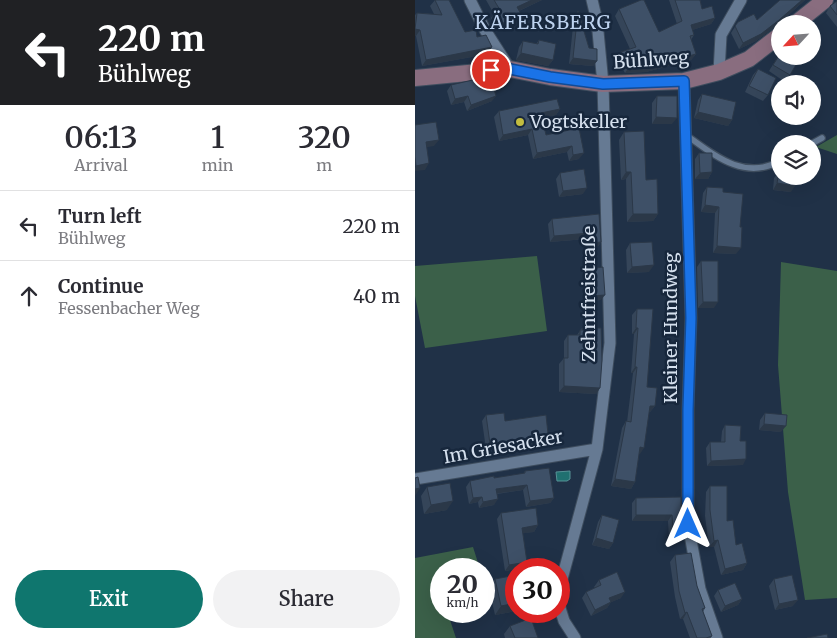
<!DOCTYPE html>
<meta charset="utf-8">
<style>
body{margin:0;font-family:Merriweather,serif;background:#f2f2f3;color:#2b2b33;height:100vh;display:flex;flex-direction:column;font-size:19px;white-space:nowrap}
*{box-sizing:border-box;margin:0}
p{font-size:16px;color:#7c7c81}
.icon{flex:none;width:28px;height:28px;fill:none;stroke:currentColor;stroke-width:2;stroke-linecap:round;stroke-linejoin:round}
.map{position:relative;flex:1;overflow:hidden}
.side{display:flex;flex-direction:column;background:#fff;width:415px}
.side>*{flex:none}
.guide{background:#202124;color:#fff;overflow:hidden}
.needle{width:32px;rotate:244deg}
.buttons{position:absolute;left:356px;top:15px;display:grid;gap:10px}
.buttons a{display:grid;place-items:center;width:50px;height:50px;border-radius:50%;background:#fff;box-shadow:0 5px 20px #0002;font-size:25px}
.speed{position:absolute;left:15px;top:558px;display:flex;gap:10px;font-size:25px;font-weight:700;text-align:center}
.speed>*{display:grid;place-content:center;width:65px;height:65px;border-radius:50%;background:#fff;box-shadow:0 5px 20px #0002;line-height:1}
.speed small{font-size:12px;font-weight:400}
.speed .limit{border:8px solid #d22;background:#fff;color:#111}
.pin{position:absolute;display:grid;place-items:center;width:42px;height:42px;color:#fff;margin:-21px;border:2px solid #fff;border-radius:50%;box-shadow:0 1px 5px #0007}
.me{position:absolute;width:55px;margin:-28px;rotate:0deg;stroke-linejoin:round;filter:drop-shadow(0 0 4px #0008)}
.turn{display:flex;align-items:center;gap:18px;height:105px;padding:0 15px;font-size:22px}
.turn .icon{width:65px;height:65px;stroke-width:2.5}
.turn b{display:block;font-size:35px;line-height:42px}
.eta{display:flex;justify-content:space-evenly;align-items:center;height:85px;text-align:center}
.eta b{font-size:30px;font-weight:600;line-height:35px}
.cta{display:flex;gap:10px;margin-top:auto;padding:10px 15px}
.cta a{flex:1;height:58px;border-radius:30px;background:#0f766e;color:#fff;font-size:20px;font-weight:600;line-height:58px;text-align:center}
.cta a+a{background:#f2f2f3;color:#2b2b33}
ul{padding:0;list-style:none}
li{display:flex;align-items:center;gap:15px;height:70px;padding:0 15px;border-top:1px solid #e1e1e2}
li div{flex:1}
li b{display:block;font-size:19px}
li em{font-style:normal}
main{display:flex;flex:1;min-height:0}
.map>svg:first-child{display:block}
</style>
<main>
<section class="side">
<div class="guide">
<div class="turn"><svg class="icon" aria-label="left" viewBox="0 0 24 24"><path d="M17 20v-9H6M10 6l-5 5 5 5"/></svg><div><b>220 m</b>Bühlweg</div></div>
</div>
<div class="eta">
<div><b>06:13</b><p>Arrival</p></div>
<div><b>1</b><p>min</p></div>
<div><b>320</b><p>m</p></div>
</div>
<ul>
<li><svg class="icon" aria-label="left" viewBox="0 0 24 24"><path d="M17 20v-9H6M10 6l-5 5 5 5"/></svg><div><b>Turn left</b><p>Bühlweg</p></div><em>220 m</em></li>
<li><svg class="icon" aria-label="ahead" viewBox="0 0 24 24"><path d="M12 20V5M6 11l6-6 6 6"/></svg><div><b>Continue</b><p>Fessenbacher Weg</p></div><em>40 m</em></li>
</ul>
<div class="cta"><a>Exit</a><a>Share</a></div>
</section>
<div class="map">
<svg width="422" height="638" viewBox="0 0 422 638">
<rect width="100%" height="100%" fill="#203147"/>
<path fill="#3b6049" d="M422 135V154L401 147Z
M122 256 132 331 10 348 0 296V266Z
M366 262 422 271V598L390 600 373 492 363 365Z
M58 547 65 569H26V611H32L41 638H0V558Z"/>
<path fill="#207070" stroke="#569296" d="M155 471V479L152 481H142L141 472Z"/>
<g fill="none" stroke-linecap="round" stroke-linejoin="round">
<g stroke="#3e4d5e" stroke-width="8">
<path id="lane" d="M271 135C299 155 329 181 365 161
M396 144 407 138"/>
</g>
<g stroke="#3e4d5e" stroke-width="13">
<path id="street" d="M55 0 70 30 95 69
M304 72 306 35 326 0
M269 81 276 318 273 410V524L285 589 302 638
M0 479 182 449
M144 590 182 449 195 343 188 84 182 21 177 0
M144 605 149 621 160 638"/>
</g>
<g stroke="#3e4d5e" stroke-width="18">
<path id="secondary" d="M380 24 410 0
M0 78 95 69 135 77 188 84 269 81 304 72 334 59 365 35"/>
</g>
<use href="#lane" stroke="#667a93" stroke-width="5.5"/>
<use href="#street" stroke="#667a93" stroke-width="11"/>
<use href="#secondary" stroke="#896d7f" stroke-width="16"/>
</g>
<path fill="#354559" d="M20 0H35L34 1 50 32 62 37 73 54 7 66 1 36H0V15L2 13 19 14 15 6Z
M71 0H127L104 11 101 21 82 31 76 18 79 14Z
M254 0H285L287 9 300 18 296 24 277 30 279 35 276 40 281 54 276 60 231 72 210 73 202 59 206 52 215 49 200 16 204 9 244 32 262 24Z
M365 0H390L360 27 341 41 324 49 316 33 323 22 342 20Z
M422 1V27L411 13 415 6Z
M163 11 174 48 182 61 178 66 154 64 159 17Z
M124 40 138 60 133 66 101 60 104 47 108 41 121 44Z
M365 53V56L375 75 370 82 354 71Z
M343 69 353 95 348 101 330 92 338 75Z
M36 85 77 101 52 111 49 102 36 105 32 91Z
M287 94 317 120 313 126 279 118 283 100Z
M242 96 257 124H237V103Z
M145 109 141 115 127 118 131 135 164 128V159L154 161 152 152 118 159 113 135 84 141 79 117 84 111Z
M209 132 231 180 243 214 238 221 212 222 211 179 206 180 204 140Z
M284 153 297 172 293 179H280V159Z
M364 172 376 192 358 190 359 178Z
M145 173 168 194 144 197 141 179Z
M292 187 308 192 325 227 321 254 298 253 300 213 286 212 288 193Z
M184 214 186 242 182 248 172 249 171 239 135 242 133 224 137 219Z
M215 243 234 272 212 273 211 250Z
M286 261 299 308H283L282 267Z
M173 269 186 300 171 301 169 274Z
M222 309 232 387 240 406 235 412H234L224 454 220 482 216 489 196 486 207 428 211 421 212 422 218 373H216L219 334H217V315Z
M167 328 185 388 181 394 144 392V364L149 358V341L153 335H162Z
M350 413 366 432 344 430 345 420Z
M71 415 90 421 129 439 123 440 121 444 106 446 103 452 91 454 89 447 71 449 67 421Z
M310 425 325 441 328 465 292 466 291 448 295 442H306L307 431Z
M110 471 139 498 135 503 111 507 108 490 82 494 79 505 64 508 63 502 54 504 51 487 55 481 108 474Z
M295 486 312 521 321 545 332 563 328 570 306 575 299 547H294L290 516 291 492Z
M12 487 32 510 9 514 6 496Z
M221 498 266 507 272 530 268 536 254 537 253 521H217V503Z
M86 513 123 525 119 532 107 533 108 568 90 571 82 519Z
M187 515 198 543 194 549 177 545 183 522Z
M260 555 282 586 290 608 288 612 297 636 295 638H275L268 619H265L260 597 255 562Z
M80 579 101 611 80 615 74 589Z
M359 579 378 606 360 610 354 586Z
M184 580 206 598 196 602 192 608 176 616 167 598 171 592 180 588 179 587Z
M303 590 327 599 323 605 306 612 299 596Z
M95 626 123 638H90L89 634Z"/>
<path fill="#2b3848" d="M117 0H127L97 14 102 7Z
M387 0H390L360 27 341 41 324 49 328 43Z
M106 14 101 21 82 31 86 24Z
M300 18 296 24 271 32 276 25Z
M0 29 5 30 1 36H0Z
M77 47 73 54 7 66 11 60Z
M106 53 138 60 133 66 101 60Z
M281 54 276 60 231 72 210 73 214 67Z
M158 58 182 61 178 66 154 64Z
M53 96 49 102 36 105 40 99Z
M81 96 77 101 52 111 56 105Z
M145 109 141 115 122 119 126 113Z
M283 112 317 120 313 126 279 118Z
M241 117 262 118 257 124H237Z
M117 129 113 135 84 141 88 135Z
M24 140 19 146 7 148 11 142Z
M157 146 152 152 118 159 122 153Z
M169 153 164 159 154 161 158 155Z
M14 163 10 170 0 171V168L1 166Z
M211 172H216L211 179 206 180Z
M297 172 293 179H280L285 173Z
M362 183 380 186 376 192 358 190Z
M172 188 168 194 144 197 148 191Z
M290 205 304 207 300 213 286 212Z
M218 214H243L238 221 212 222Z
M175 233 171 239 135 242 139 236Z
M186 242 182 248 172 249 176 243Z
M302 246 326 248 321 254 298 253Z
M239 265 234 272 212 273 217 267Z
M190 295 186 300 171 301 175 296Z
M288 302H303L299 308H283Z
M221 328H223L219 334H217Z
M220 367H222L218 373H216Z
M149 386 185 388 181 394 144 392Z
M235 406H240L235 412H231Z
M349 424 371 426 366 432 344 430Z
M133 434 129 439 123 440 121 444 102 446 106 441 124 435Z
M93 441 89 447 71 449 75 444Z
M107 447 103 452 91 454 94 449Z
M225 447 229 448 225 454H221Z
M331 459 328 465 292 466 296 461Z
M200 479 220 482 216 489 196 486Z
M112 485 108 490 77 494 81 489Z
M5 488 0 496V489Z
M67 497 63 502 54 504 58 498Z
M139 498 135 503 111 507 115 501Z
M83 499 79 505 64 508 68 502Z
M38 501 32 510 9 514 16 505Z
M221 515H257L253 521H217Z
M123 525 119 532 102 534 107 528Z
M272 530 268 536 254 537 258 531Z
M181 538 198 543 194 549 177 545Z
M303 540 299 547H294L299 541Z
M112 562 108 568 90 571 94 565Z
M332 563 328 570 306 575 310 569Z
M210 592 206 598 190 605 194 598Z
M327 599 323 605 306 612 310 606Z
M383 600 378 606 360 610 364 604Z
M196 602 192 608 176 616 180 610Z
M101 603V611L80 615 86 606Z
M272 612 268 619H265L270 613Z"/>
<path fill="#3e5067" stroke="#2b3848" d="M20 0H34L50 32 61 30 62 37 71 35 77 47 11 60 5 30 0 29 2 13 27 15Z
M79 0H117L102 7 106 14 86 24 81 12 85 10Z
M226 0H229L244 32 267 21 260 0H285L287 9 297 6 300 18 276 25 279 35 275 36 281 54 236 66 214 67 206 52 221 47 204 9Z
M365 0H387L364 20 346 34 328 43 320 26 323 22 339 14 342 20Z
M422 1V15L415 6Z
M163 11 174 48 182 49V61L158 58Z
M124 40 141 44 138 60 106 53 108 41 123 44Z
M365 54V56H386L375 75 358 65Z
M343 69 361 78 353 95 334 86Z
M75 76 81 96 56 105 53 96 40 99 36 85Z
M287 94 321 102 317 120 283 112Z
M242 96H262V118L241 117Z
M142 99 145 109 126 113 131 135 164 128 169 153 158 155 157 146 122 153 117 129 88 135 84 111Z
M21 122 24 140 11 142 14 163 1 166 0 157V125Z
M229 131 231 180 242 179 243 214H218L216 172H211L209 132Z
M284 153H297V172L285 173Z
M169 169 172 188 148 191 145 173Z
M364 172H365V176H381L380 186 362 183Z
M292 187 308 188V192L328 194 325 227H327L326 248 302 246 304 207 290 205Z
M184 214 186 242 176 243 175 233 139 236 137 219Z
M237 242 239 265 217 267 215 243Z
M286 261H303V302H288Z
M188 267 190 295 175 296 173 269Z
M222 309H238L232 387 242 388 240 406H235L229 448 225 447 220 482 200 479 211 421 216 422 222 367H220L223 328H221Z
M167 328H186L187 360 185 388 149 386V358H153V335H165V330H168Z
M89 413 90 421 131 415 133 434 124 435 125 438 106 441 107 447 94 449 93 441 75 444 71 415Z
M350 413 372 415 371 426 349 424Z
M310 425 326 426 325 441H331V459L296 461 295 442H310Z
M134 468 139 498 115 501 112 485 81 489 83 499 68 502 67 497 58 498 55 481 79 476V478L110 473V471Z
M3 477 5 488 0 489V478Z
M35 483 38 501 16 505 12 487Z
M295 486H312V521L318 520 321 545 327 543 332 563 310 569 303 540 299 541 295 510Z
M266 497V507H270L272 530 258 531 257 515H221V498Z
M121 508 123 525 107 528 112 562 94 565 86 513Z
M187 515 204 520 198 543 181 538Z
M276 553 282 586 290 608 287 609 297 636 291 638H282L272 612 270 613 264 591 260 555Z
M202 572 210 592 194 598 196 602 180 610 171 592 186 585 184 580Z
M101 575V603L86 606 80 579Z
M377 575 383 600 364 604 359 579Z
M320 583 327 599 310 606 303 590Z
M116 618 123 638H100L95 626Z
M412 634 413 638H392Z"/>
<g fill="none" stroke-linecap="round" stroke-linejoin="round">
<g stroke="#114b97" stroke-width="12">
<path id="route" d="M76 70 95 69 135 77 188 84 269 81 276 318 273 410V524"/>
</g>
<use href="#route" stroke="#1a73e8" stroke-width="9"/>
</g>
<circle fill="#c3bd3f" stroke="#17273c" stroke-width="2" cx="105" cy="122" r="5"/>
<g text-anchor="middle" stroke-width="5" stroke-linejoin="round" paint-order="stroke">
<g font-size="18" fill="#d5e0ee" stroke="#17273c">
<text transform="translate(236 60) rotate(-4)" y="6">Bühlweg</text>
<text transform="translate(174 294) rotate(-90)" y="6">Zehntfreistraße</text>
<text transform="translate(256 328) rotate(-90)" y="6">Kleiner Hundweg</text>
<text transform="translate(88 447) rotate(-10)" y="6">Im Griesacker</text>
</g>
<g font-size="18" fill="#d5e0ee" stroke="#17273c" text-anchor="start">
<text x="115" y="128">Vogtskeller</text>
</g>
<g font-size="19" letter-spacing="1" fill="#bdd2ee" stroke="#17273c">
<text x="128" y="29">KÄFERSBERG</text>
</g>
</g>
</svg>
<div class="buttons">
<a><svg class="needle" viewBox="-14 -14 28 28"><path d="M0-13l5 13h-10z" fill="#e53935"/><path d="M0 13l5-13h-10z" fill="#7c7c81"/></svg></a>
<a><svg class="icon" aria-label="sound" viewBox="0 0 24 24"><path d="M4 9h4l5-4v14l-5-4H4zM17 9q2 3 0 6"/></svg></a>
<a><svg class="icon" aria-label="layers" viewBox="0 0 24 24"><path d="M12 4l9 5-9 5-9-5zM3 14l9 5 9-5"/></svg></a>
</div>
<div class="speed"><div>20<small>km/h</small></div><div class="limit">30</div></div>
<div class="pin" style="left:76px;top:70px;background:#d93025"><svg class="icon" aria-label="arrive" viewBox="0 0 24 24"><path d="M6 21V4h12l-3 4 3 4H6"/></svg></div>
<svg class="me" style="left:273px;top:524px" viewBox="-20 -20 40 40"><path d="M0-17L14 15 0 8-14 15z" fill="#1a73e8" stroke="#fff" stroke-width="4"/></svg>
</div>
</main>
